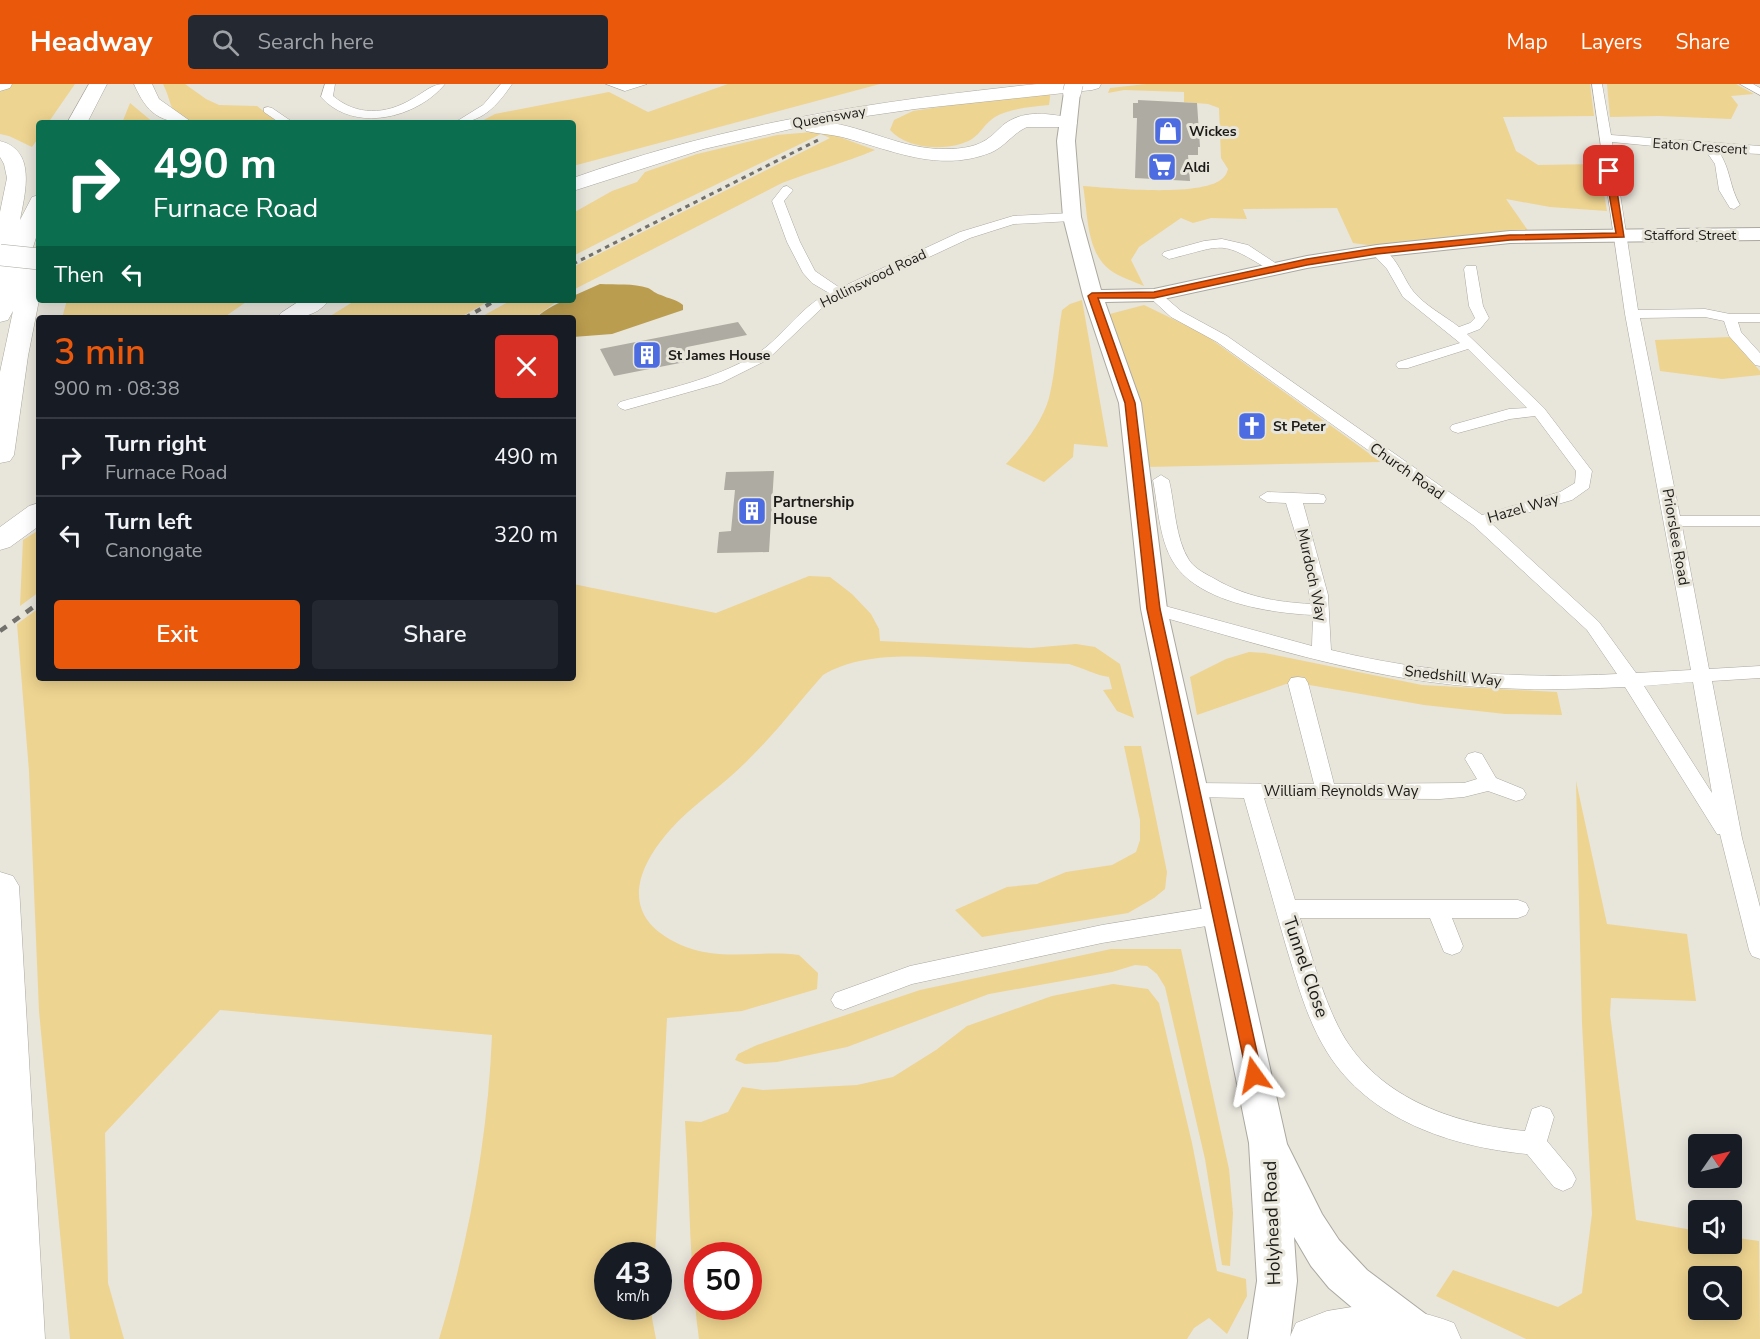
<!DOCTYPE html>
<meta charset="utf-8">
<style>
body{margin:0;font-family:"Nunito Sans",sans-serif;background:#242831;color:#f1f3f6;height:100vh;display:flex;flex-direction:column;font-size:22px;white-space:nowrap}
*{box-sizing:border-box;margin:0}
p{font-size:20px;color:#9ea1a6}
.icon{flex:none;width:33px;height:33px;fill:none;stroke:currentColor;stroke-width:2;stroke-linecap:round;stroke-linejoin:round}
.map{position:relative;flex:1;overflow:hidden}
.side{position:absolute;left:36px;top:231px;width:540px;height:366px;display:flex;flex-direction:column;background:#171b24;border-radius:6px;box-shadow:0 3px 15px #0003}
.side>*{flex:none}
.banner{position:absolute;left:36px;top:36px;width:540px;height:183px;border-radius:6px;box-shadow:0 3px 15px #0003;background:#0b6e4f;color:#fff;overflow:hidden}
.needle{width:39px;rotate:56deg}
.controls{position:absolute;left:1688px;top:1050px;display:grid;gap:12px}
.controls a{display:grid;place-items:center;width:54px;height:54px;border-radius:6px;background:#171b24;box-shadow:0 3px 15px #0003;font-size:30px}
.speed{position:absolute;left:594px;top:1158px;display:flex;gap:12px;font-size:30px;font-weight:700;text-align:center}
.speed>*{display:grid;place-content:center;width:78px;height:78px;border-radius:50%;background:#171b24;box-shadow:0 3px 15px #0003;line-height:1}
.speed small{font-size:15px;font-weight:400}
.speed .limit{border:9px solid #d22;background:#fff;color:#111}
.pin{position:absolute;display:grid;place-items:center;width:51px;height:51px;color:#fff;margin:-26px;border-radius:12px;box-shadow:0 3px 9px #0006}
.me{position:absolute;width:66px;margin:-33px;rotate:348deg;stroke-linejoin:round;filter:drop-shadow(0 0 4px #0008)}
.turn{display:flex;align-items:center;gap:21px;height:126px;padding:0 18px;font-size:27px}
.turn .icon{width:78px;height:78px;stroke-width:2.5}
.turn b{display:block;font-size:42px;line-height:51px}
.then{display:flex;align-items:center;height:57px;padding:0 18px;background:#0003;gap:12px;font-size:22px}
.round{display:grid;place-items:center;flex:none;width:63px;height:63px;border-radius:6px;background:#242831}
.head{display:flex;align-items:center;justify-content:space-between;height:102px;padding:0 18px}
h1{font-size:36px;font-weight:600;line-height:45px;color:#ea580c}
.button{display:flex;gap:12px;margin-top:auto;padding:12px 18px}
.button a{flex:1;height:69px;border-radius:6px;background:#ea580c;color:#fff;font-size:24px;font-weight:600;line-height:69px;text-align:center}
.button a+a{background:#242831;color:#f1f3f6}
ul{padding:0;list-style:none}
li{display:flex;align-items:center;gap:18px;height:78px;padding:0 18px;border-top:2px solid #363941}
li div{flex:1}
li b{display:block;font-size:22px}
li em{font-style:normal}
header{display:flex;align-items:center;gap:36px;box-sizing:border-box;height:84px;padding:0 30px;background:#ea580c;color:#fff}
header strong{font-size:28px}
nav{display:flex;gap:33px;margin-inline-start:auto;font-size:21px}
.search{width:420px;height:54px;background:#242831;display:flex;align-items:center;gap:15px;box-sizing:border-box;padding:0 21px;border-radius:6px;color:#9ea1a6;font-size:22px}
.map>svg:first-child{display:block}
</style>
<header>
<strong>Headway</strong>
<div class="search"><svg class="icon" aria-label="search" viewBox="0 0 24 24"><circle cx="10" cy="10" r="6"/><path d="M15 15l6 6"/></svg>Search here</div>
<nav><a>Map</a><a>Layers</a><a>Share</a></nav>
</header>
<div class="map">
<svg width="1760" height="1255" viewBox="0 0 1760 1255">
<rect width="100%" height="100%" fill="#e8e5db"/>
<path fill="#eed491" fill-rule="evenodd" d="M11 0H75L48 39H39V53L32 63 9 52 0 50V4Z
M163 0H185L206 15 219 21 257 22 279 39H194C166 28 174 22 163 0Z
M728 0H880L573 82V39H478L495 30 609 8 648 28Z
M1146 0H1590L1594 32 1503 33 1516 67 1538 81 1599 80 1607 127 1550 123 1506 115 1529 148 1374 162 1353 159 1337 124 1243 125 1247 135 1211 134 1193 139 1181 134 1139 163 1131 176 1144 202C1133 197 1119 193 1110 186 1086 168 1088 129 1083 102 1111 104 1206 114 1224 93 1226 91 1227 88 1228 85L1221 74 1219 24 1208 20 1184 18V8L1124 6 1108 9 1110 4Z
M1607 0H1736L1754 10 1731 12 1738 21 1731 35 1659 32 1610 33Z
M1051 6 1049 21C1032 23 1010 24 995 33 985 39 981 49 972 55 950 68 907 66 890 46L894 36 913 27Z
M130 19 154 39H122Z
M823 47 875 66C844 79 813 87 782 99L573 206V183L830 54 821 50 655 130 573 172V129L612 107 637 98 645 88 697 70 777 51Z
M67 216H249L223 234H62Z
M356 216H491L459 234H327Z
M512 216H559L534 234H479Z
M1082 216 1108 363 1074 360 1073 373 1044 398 1006 380C1023 362 1042 339 1049 314 1056 286 1057 254 1062 226L1070 220Z
M1144 221 1204 250 1381 378 1147 383 1106 231Z
M1730 253 1760 287V291L1722 295 1660 287 1655 256Z
M39 446V508L20 522 23 456Z
M809 492 830 493 852 510 871 530 879 545 880 557 1031 564 1076 560 1095 563 1120 580 1134 634 1117 627 1103 606 1112 605 1109 593C1095 591 1083 584 1069 580 1035 578 1001 577 967 575 920 573 866 566 823 591 798 619 775 650 748 676 724 701 693 720 670 746 630 791 622 838 686 863 722 877 762 866 799 871L818 889 817 905 742 927 667 934 655 1171 608 1172V1222L652 1223V1234L656 1255H439C469 1157 488 1053 492 951L220 926 105 1049 108 1199 124 1255H70L39 927 29 687 17 540 39 524V594H573V500L716 529Z
M1249 568 1265 569 1422 601 1557 608 1562 631 1505 630 1424 621 1298 599 1286 600 1197 631 1190 593 1226 575Z
M1124 662H1141L1167 788 1165 805 1154 814 1128 829 982 853 955 826 1007 803 1037 800 1066 788 1112 781 1136 768 1140 756V736Z
M1576 697 1607 840 1687 850 1696 917 1611 914 1610 930 1636 1136 1698 1147V1160H1731V1153L1759 1157 1760 1255H1526L1436 1212 1453 1186 1558 1223 1582 1209 1592 1130 1582 939ZM1698 1192H1731V1226H1698Z
M1111 865H1181L1229 1085 1233 1129 1230 1182 1222 1181 1205 1075 1165 903 1157 890 1147 882 1135 881 1112 888 989 910 847 963 777 978 745 980 735 976 738 970 757 961 920 906Z
M1113 900 1148 905 1159 919 1192 1059 1217 1187 1246 1195 1247 1212 1227 1250 1209 1234 1194 1244 1187 1255H699C689 1182 690 1110 685 1037L701 1038 728 1028 742 1003 763 1006 857 1001 893 993 936 966 967 942 1052 912ZM698 1172H748V1222H698Z"/>
<path fill="#bb9d4f" d="M600 200C616 201 633 199 648 204 652 206 656 210 661 211 669 215 676 215 683 221V226L612 250 573 253V234H535C546 226 559 216 573 216V212Z"/>
<path fill="#aeaba2" d="M1138 16 1197 19 1200 63H1198V71H1188L1190 97 1135 94 1137 34H1133V19H1138Z
M738 238 747 251 687 263 695 276 614 292 600 265Z
M774 387 769 468 717 469 719 448 731 447 735 406H724L726 388Z"/>
<g fill="none" stroke-linecap="round" stroke-linejoin="round">
<g stroke="#aba89f" stroke-width="1">
<path id="street" d="M325 0H335L333 12C357 32 385 31 412 15 425 8 431 0 445 0 417 34 354 50 321 13Z
M501 0H512C497 22 482 39 454 39L483 21Z
M606 0H647L625 7Z
M1592 0H1602L1611 51 1760 62V70L1719 68C1731 86 1729 102 1740 121L1734 125 1730 124 1719 106 1715 80 1706 67 1612 58 1638 226 1705 225 1730 230H1760V238H1738L1741 248 1760 269V282L1755 281 1729 252 1724 237 1705 233 1640 234 1680 432H1760V442H1682L1709 585 1760 582V594L1712 597 1742 754 1760 823V875L1752 872 1749 866 1720 750H1717L1625 603C1560 606 1495 607 1430 598 1334 585 1241 555 1148 529L1145 525 1148 521 1154 519 1312 562 1313 531C1270 529 1195 518 1172 476 1159 453 1158 422 1153 396L1161 391 1169 396C1175 421 1175 454 1189 476 1195 485 1206 490 1215 495 1246 513 1276 518 1311 520L1302 471 1286 419 1267 418 1259 413 1267 408 1318 410 1324 411 1326 415 1324 419H1303L1328 511 1331 566C1425 589 1519 595 1617 590L1587 546 1473 441 1217 258 1171 233 1147 211 1154 207 1159 208 1181 227 1227 252 1482 431 1560 408 1575 399 1576 387 1535 332 1510 335 1458 349 1452 347 1450 344 1452 341 1509 325 1527 324 1468 265 1408 284H1398L1396 281 1398 278 1460 259 1403 213 1387 185 1370 167 1377 163C1396 168 1402 193 1413 207 1424 221 1445 232 1459 243L1470 239 1475 234 1469 222 1464 185 1466 182H1476L1483 222 1489 234 1480 245 1467 250 1544 324 1592 387 1589 404 1572 416 1491 439 1599 538 1636 589 1691 586 1625 230ZM1693 598 1712 709 1644 602Z
M1740 0H1753L1760 4V11Z
M268 23 272 24 294 39H280L264 28V24Z
M787 102 793 106 784 117 800 158 815 187 840 204 960 148 1013 132 1072 129 1078 133 1072 137 1014 140 970 154 824 222 767 276 721 299 625 326 620 324 617 321 620 318C666 305 713 296 755 271 783 254 799 223 829 209L812 199 803 189 787 158 772 117 783 103Z
M1222 155 1248 161 1283 184 1276 188 1271 187C1219 155 1226 161 1169 175L1162 171 1164 168 1204 157Z
M1298 593 1305 594 1308 599 1334 700 1464 699 1477 695 1465 675 1468 670 1475 668 1482 670 1496 694 1523 705 1526 710 1523 715 1516 717 1488 707 1464 713 1440 715 1264 714 1295 816H1518L1526 819 1529 825 1526 831 1518 834H1452L1463 862 1460 868 1452 871 1444 868 1430 834H1300C1311 869 1321 908 1338 942 1373 1012 1451 1040 1525 1047L1532 1025 1541 1022 1550 1025 1554 1033 1547 1057 1572 1087 1576 1095 1572 1103 1563 1107 1554 1103 1527 1070C1452 1063 1369 1036 1327 968 1307 936 1297 898 1286 862 1272 813 1258 763 1244 714L1193 713 1186 711 1183 706 1186 701 1193 699 1314 700 1288 599 1291 594Z
M1219 822 1227 825 1230 831 1227 837 1219 840 1102 859 912 900 843 926 835 923 831 916 835 909 910 882 1102 841Z"/>
</g>
<g stroke="#aba89f" stroke-width="2">
<path id="secondary" d="M1072 3 1080 8 1075 57 1081 133 1101 206 1154 205 1307 172 1377 161 1510 147 1760 144V156L1510 159 1377 173 1307 184 1154 217 1105 218 1141 319 1167 525 1287 1060 1322 1130 1339 1156 1367 1186 1427 1231 1433 1245 1429 1255H1393L1368 1237 1329 1204 1311 1182 1294 1153 1297 1197 1290 1255H1248L1257 1197 1249 1059 1141 525 1119 319 1083 212 1063 133 1057 57 1064 8Z"/>
</g>
<g stroke="#aba89f" stroke-width="1">
<path id="primary" d="M1358 1222C1392 1222 1423 1227 1454 1239L1461 1255H1289L1296 1239 1327 1227Z"/>
</g>
<g stroke="#aba89f" stroke-width="1">
<path id="highway" d="M0 0H12L10 4 0 7Z
M89 0H107L87 39H67Z
M134 0H152L159 15 193 39C160 39 147 30 134 0Z
M1037 0H1101L1099 4 1092 6 915 25 825 38C867 43 903 66 946 65 961 65 978 63 990 53 997 48 1002 40 1011 36 1029 26 1054 30 1074 35L1077 39 1074 43H1027C1013 49 1005 63 990 69 938 89 892 66 842 53 830 50 818 50 806 47L804 42 704 65 573 107V94C727 39 876 17 1037 0Z
M0 57C37 66 25 109 20 136L32 113 39 111V144L30 173 39 169V216L28 272 14 371 10 377 0 379V288L13 227 8 236 0 238V128L7 94 4 80 0 73Z
M301 216H329C316 234 297 234 277 234L281 229Z
M39 419V442L10 463 0 466V443L29 422Z
M0 788 13 792 19 802 45 1255H0Z"/>
</g>
<use href="#street" fill="#fff" fill-rule="evenodd"/>
<use href="#secondary" fill="#fff" fill-rule="evenodd"/>
<use href="#primary" fill="#fff" fill-rule="evenodd"/>
<use href="#highway" fill="#fff" fill-rule="evenodd"/>
<path stroke="#73716b" stroke-width="3" stroke-dasharray="4.5 4.5" stroke-linecap="butt" d="M573 180 820 55"/>
<path stroke="#73716b" stroke-width="4" stroke-dasharray="6 6" stroke-linecap="butt" d="M465 234 496 216"/>
<path stroke="#73716b" stroke-width="4.5" stroke-dasharray="8 8" stroke-linecap="butt" d="M0 547 39 519"/>
<g stroke="#aba89f" stroke-width="19" stroke-linecap="butt">
<path id="secondary-bridge" d="M1072 8 1074 0"/>
</g>
<g stroke="#aba89f" stroke-width="22" stroke-linecap="butt">
<path id="highway-bridge" d="M0 171 39 175"/>
</g>
<use href="#secondary-bridge" stroke="#fff" stroke-width="18"/>
<use href="#highway-bridge" stroke="#fff" stroke-width="21"/>
</g>
<path fill="#ea580c" stroke="#983908" stroke-width="1.5" d="M1609 84 1614 87 1624 153 1510 156 1377 170 1307 181 1154 214H1098L1135 319 1160 525 1262 991 1260 996 1254 998 1248 996 1147 525 1125 319 1088 212 1092 209 1154 208 1307 175 1377 164 1510 151 1616 149 1605 87Z"/>
<defs>
<g id="shop-square" transform="scale(1.5)"><rect x="-9" y="-9" width="18" height="18" rx="4" fill="#4e6ce1" stroke="#e8e5db"/><path d="M-5-2.5h2.3a2.7 3.5 0 0 1 5.4 0H5L5.5 6h-11ZM-1.5-2.5h3a1.5 2.3 0 0 0-3 0Z" fill="#fff"/></g>
<g id="supermarket-square" transform="scale(1.5)"><rect x="-9" y="-9" width="18" height="18" rx="4" fill="#4e6ce1" stroke="#e8e5db"/><path d="M-6-5.5h2.5l.6 2H6L4.5 2H-2.5L-4.4-4H-6ZM-1.5 3.2a1.3 1.3 0 1 0 .1 0ZM3 3.2a1.3 1.3 0 1 0 .1 0Z" fill="#fff"/></g>
<g id="building-square" transform="scale(1.5)"><rect x="-9" y="-9" width="18" height="18" rx="4" fill="#4e6ce1" stroke="#e8e5db"/><path d="M-4-6H4V6H1V3H-1V6H-4ZM-2.5-4.3h1.7v1.8h-1.7ZM.8-4.3h1.7v1.8H.8ZM-2.5-1h1.7V.8h-1.7ZM.8-1h1.7V.8H.8Z" fill="#fff"/></g>
<g id="church-square" transform="scale(1.5)"><rect x="-9" y="-9" width="18" height="18" rx="4" fill="#4e6ce1" stroke="#e8e5db"/><path d="M-1.2-6h2.4v3.5h3.3v2.4h-3.3V6h-2.4V-.1h-3.3v-2.4h3.3Z" fill="#fff"/></g>
</defs>
<g fill-rule="evenodd">
<use href="#shop-square" x="1168" y="47"/>
<use href="#supermarket-square" x="1162" y="83"/>
<use href="#building-square" x="647" y="271"/>
<use href="#church-square" x="1252" y="342"/>
<use href="#building-square" x="752" y="427"/>
</g>
<g text-anchor="middle" stroke-width="6" stroke-linejoin="round" paint-order="stroke">
<g font-size="14" fill="#1b1a16" stroke="#e8e5db">
<text transform="translate(829 33) rotate(-10)" y="5">Queensway</text>
<text transform="translate(1700 62) rotate(4)" y="5">Eaton Crescent</text>
<text x="1690" y="156">Stafford Street</text>
<text transform="translate(873 194) rotate(-26)" y="5">Hollinswood Road</text>
</g>
<g font-size="14" font-weight="bold" fill="#1b1a16" stroke="#e8e5db" text-anchor="start">
<text x="1189" y="52">Wickes</text>
<text x="1183" y="88">Aldi</text>
<text x="668" y="276">St James House</text>
<text x="1273" y="347">St Peter</text>
</g>
<g font-size="15" fill="#1b1a16" stroke="#e8e5db">
<text transform="translate(1407 387) rotate(35)" y="5">Church Road</text>
<text transform="translate(1523 424) rotate(-16)" y="5">Hazel Way</text>
<text transform="translate(1676 453) rotate(80)" y="5">Priorslee Road</text>
<text transform="translate(1312 491) rotate(78)" y="5">Murdoch Way</text>
<text transform="translate(1453 592) rotate(6)" y="5">Snedshill Way</text>
<text x="1341" y="712">William Reynolds Way</text>
</g>
<g font-size="15" font-weight="bold" fill="#1b1a16" stroke="#e8e5db" text-anchor="start">
<text x="773" y="423">Partnership<tspan x="773" dy="17">House</tspan></text>
</g>
<g font-size="18" fill="#1b1a16" stroke="#e8e5db">
<text transform="translate(1306 883) rotate(71)" y="6">Tunnel Close</text>
<text transform="translate(1272 1139) rotate(-92)" y="6">Holyhead Road</text>
</g>
</g>
</svg>
<div class="controls">
<a><svg class="needle" viewBox="-14 -14 28 28"><path d="M0-13l5 13h-10z" fill="#e53935"/><path d="M0 13l5-13h-10z" fill="#9ea1a6"/></svg></a>
<a><svg class="icon" aria-label="sound" viewBox="0 0 24 24"><path d="M4 9h4l5-4v14l-5-4H4zM17 9q2 3 0 6"/></svg></a>
<a><svg class="icon" aria-label="search" viewBox="0 0 24 24"><circle cx="10" cy="10" r="6"/><path d="M15 15l6 6"/></svg></a>
</div>
<div class="speed"><div>43<small>km/h</small></div><div class="limit">50</div></div>
<div class="pin" style="left:1609px;top:87px;background:#d93025"><svg class="icon" aria-label="arrive" viewBox="0 0 24 24"><path d="M6 21V4h12l-3 4 3 4H6"/></svg></div>
<svg class="me" style="left:1254px;top:991px" viewBox="-20 -20 40 40"><path d="M0-17L14 15 0 8-14 15z" fill="#ea580c" stroke="#fff" stroke-width="4"/></svg>
<div class="banner">
<div class="turn"><svg class="icon" aria-label="right" viewBox="0 0 24 24"><path d="M7 20v-9h11M14 6l5 5-5 5"/></svg><div><b>490 m</b>Furnace Road</div></div>
<div class="then">Then<svg class="icon" aria-label="left" viewBox="0 0 24 24"><path d="M17 20v-9H6M10 6l-5 5 5 5"/></svg></div>
</div>
<section class="side">
<div class="head"><div><h1>3 min</h1><p>900 m · 08:38</p></div><a class="round" style="background:#d93025;color:#fff"><svg class="icon" aria-label="close" viewBox="0 0 24 24"><path d="M6 6l12 12M18 6L6 18"/></svg></a></div>
<ul>
<li><svg class="icon" aria-label="right" viewBox="0 0 24 24"><path d="M7 20v-9h11M14 6l5 5-5 5"/></svg><div><b>Turn right</b><p>Furnace Road</p></div><em>490 m</em></li>
<li><svg class="icon" aria-label="left" viewBox="0 0 24 24"><path d="M17 20v-9H6M10 6l-5 5 5 5"/></svg><div><b>Turn left</b><p>Canongate</p></div><em>320 m</em></li>
</ul>
<div class="button"><a>Exit</a><a>Share</a></div>
</section>
</div>
